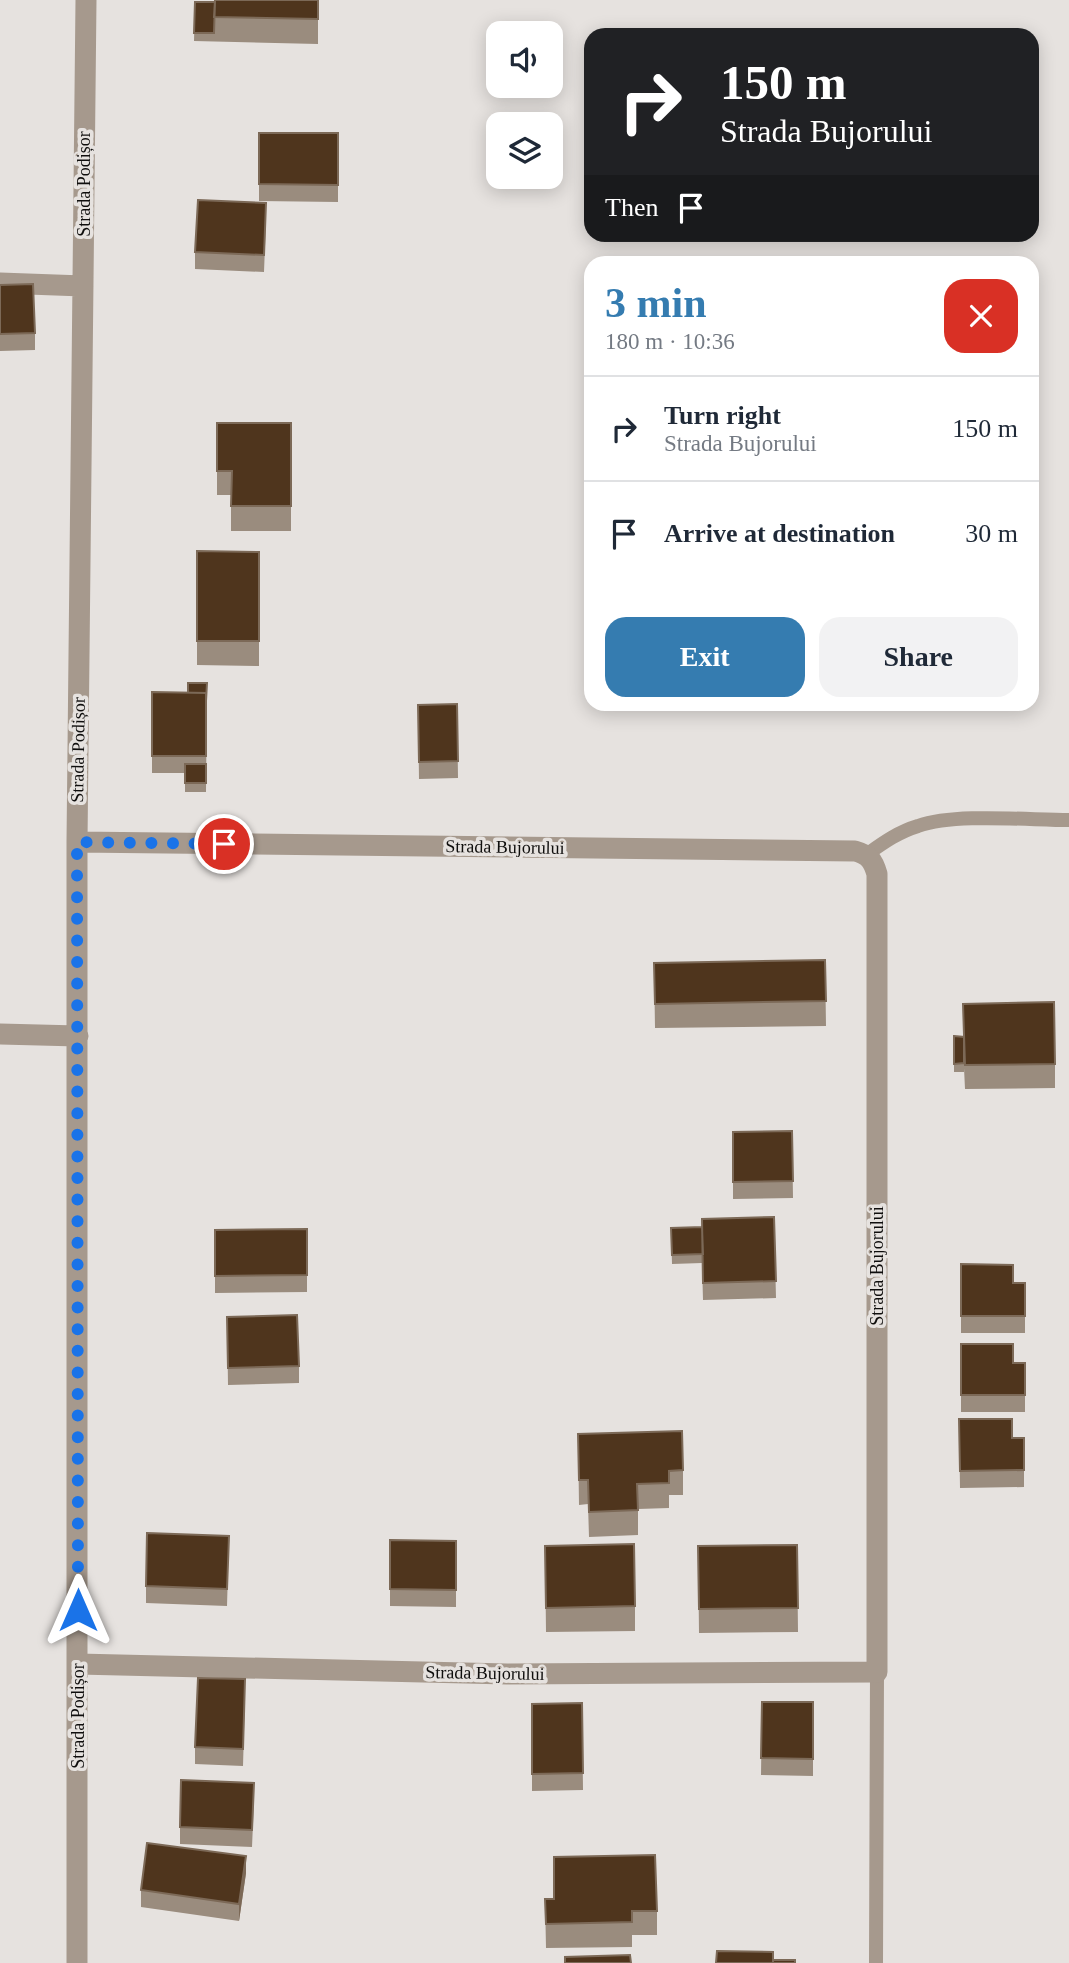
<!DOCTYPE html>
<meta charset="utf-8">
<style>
body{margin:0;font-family:Georgia,serif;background:#f2f2f3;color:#1f2937;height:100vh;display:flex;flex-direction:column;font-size:26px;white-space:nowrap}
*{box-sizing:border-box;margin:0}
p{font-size:23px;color:#747a83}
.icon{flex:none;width:38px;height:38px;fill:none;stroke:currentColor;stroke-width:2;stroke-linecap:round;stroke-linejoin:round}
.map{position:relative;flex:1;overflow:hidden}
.panel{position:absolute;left:584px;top:256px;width:455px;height:455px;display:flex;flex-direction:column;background:#fff;border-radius:21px;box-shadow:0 4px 18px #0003}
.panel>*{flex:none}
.guide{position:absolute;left:584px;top:28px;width:455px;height:214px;border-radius:21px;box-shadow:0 4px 18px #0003;background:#202124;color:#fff;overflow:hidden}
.buttons{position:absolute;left:486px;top:21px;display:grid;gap:14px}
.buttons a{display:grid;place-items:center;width:77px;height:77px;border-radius:14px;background:#fff;box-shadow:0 4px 18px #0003;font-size:35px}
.pin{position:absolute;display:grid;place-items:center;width:60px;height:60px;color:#fff;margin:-30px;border:4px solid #fff;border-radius:50%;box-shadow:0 2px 7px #0007}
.me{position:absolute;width:77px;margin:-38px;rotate:0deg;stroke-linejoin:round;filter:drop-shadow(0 0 5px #0008)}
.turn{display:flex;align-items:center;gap:24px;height:147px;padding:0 21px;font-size:32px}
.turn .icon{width:91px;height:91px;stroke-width:2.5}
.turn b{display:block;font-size:49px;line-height:60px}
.then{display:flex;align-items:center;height:66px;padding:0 21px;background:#0003;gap:14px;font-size:26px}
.round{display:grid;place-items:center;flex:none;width:74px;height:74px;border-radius:21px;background:#f2f2f3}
.headline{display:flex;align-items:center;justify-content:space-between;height:119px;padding:0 21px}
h1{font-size:42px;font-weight:600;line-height:52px;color:#357cb0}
.button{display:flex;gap:14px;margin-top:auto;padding:14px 21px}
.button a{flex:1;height:80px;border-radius:21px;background:#357cb0;color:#fff;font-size:28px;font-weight:600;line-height:80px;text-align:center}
.button a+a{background:#f2f2f3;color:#1f2937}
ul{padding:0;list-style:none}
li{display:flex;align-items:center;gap:21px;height:105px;padding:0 21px;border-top:2px solid #e0e1e3}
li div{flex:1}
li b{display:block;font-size:26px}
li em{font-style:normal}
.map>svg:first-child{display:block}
</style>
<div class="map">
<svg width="1069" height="1963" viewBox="0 0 1069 1963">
<rect width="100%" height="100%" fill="#e6e2df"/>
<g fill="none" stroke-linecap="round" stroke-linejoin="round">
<path stroke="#a6998d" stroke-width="14" d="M866 855C883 843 898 832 918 826 955 813 1028 820 1069 820
M876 1963 877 1672"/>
<path stroke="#a6998d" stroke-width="21" d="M0 283 83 286
M77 842 855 851C869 855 873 860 877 874V1672L507 1674 78 1664
M0 1034 78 1036
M77 1963V842L86 0"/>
</g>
<path fill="#9a8c7e" d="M318 0V44L194 41 195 2Z
M259 133H338V202L259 201Z
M266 220 264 272 195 269V252Z
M0 285 35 333V350L0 351Z
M217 423H291V531H231V495H217Z
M197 551 259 552V666L197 665Z
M207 683 206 792H185V773H152V692L188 693Z
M457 704 458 778 419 779 418 705Z
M825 960 826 1026 655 1028 654 963Z
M954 1036 1055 1064V1088L965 1089 964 1068V1072H954Z
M792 1131 793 1198 733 1199V1132Z
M774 1217 776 1298 703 1300 702 1263 672 1264 671 1228 702 1227Z
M307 1229V1292L215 1293V1230Z
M961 1264 1013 1283H1025V1333H961Z
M227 1317 299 1366V1383L228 1385Z
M961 1344 1013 1363H1025V1412H961Z
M959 1419 1012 1438H1024V1487L960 1488Z
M578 1434 683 1470V1495H669V1508L638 1509V1535L589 1537 588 1504 579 1505Z
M229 1536 227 1606 146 1603V1586Z
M390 1540 456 1541V1607L390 1606Z
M797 1545 798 1632 699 1633 698 1546Z
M545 1546 635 1606V1631L546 1632Z
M245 1696 243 1766 195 1764V1747Z
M762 1702H813V1776L761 1775Z
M582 1703 583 1790 532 1791V1704Z
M254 1800 252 1847 180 1844V1827Z
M246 1873 239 1921 141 1907V1890Z
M545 1899 657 1911V1935H632V1947L546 1948Z"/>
<path fill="#7c6957" d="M246 1856V1873L239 1921V1904Z"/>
<path fill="#4f351d" stroke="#7c6957" stroke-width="2" d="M215 0H318V19L214 17Z
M195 2H215L214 33H194Z
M259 133H338V185L259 184Z
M198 200 266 203 264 255 195 252Z
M33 284 35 333 0 334V285Z
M217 423H291V506H231L232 471H217Z
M197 551 259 552V641H197Z
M188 683H207L206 701V693H188Z
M152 692 206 693V756H152Z
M457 704 458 761 419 762 418 705Z
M185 764H206V783H185Z
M825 960 826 1001 655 1004 654 963Z
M1054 1002 1055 1064 965 1065 963 1004Z
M954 1036 964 1037V1063L954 1064Z
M792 1131 793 1181 733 1182V1132Z
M774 1217 776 1281 703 1283 702 1219Z
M702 1227 703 1254 672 1255 671 1228Z
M307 1229V1275L215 1276V1230Z
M961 1264 1013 1265V1283H1025V1316H961Z
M297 1315 299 1366 228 1368 227 1317Z
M961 1344H1013V1363H1025V1395H961Z
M959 1419H1012V1438H1024V1470L960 1471Z
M682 1431 683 1470 669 1471V1483L637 1484 638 1510 589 1512 588 1480H579L578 1434Z
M147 1533 229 1536 227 1589 146 1586Z
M390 1540 456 1541V1590L390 1589Z
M634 1544 635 1606 546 1608 545 1546Z
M797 1545 798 1608 699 1609 698 1546Z
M198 1678 245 1679 243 1749 195 1747Z
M762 1702H813V1759L761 1758Z
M582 1703 583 1773 532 1774V1704Z
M181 1780 254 1783 252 1830 180 1827Z
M147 1843 246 1856 239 1904 141 1890Z
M655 1855 657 1911H632V1922L546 1924 545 1899H554V1857Z
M717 1951 773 1952V1963H716Z
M630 1955 631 1963H565V1957Z
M773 1960H795V1963H773Z"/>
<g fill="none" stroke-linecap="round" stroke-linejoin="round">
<path stroke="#1a73e8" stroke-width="12" stroke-dasharray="0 21.6" d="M78 1610 77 842 224 844"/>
</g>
<g text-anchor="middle" stroke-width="7" stroke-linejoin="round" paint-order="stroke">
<g font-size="18" fill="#0f0e0d" stroke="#e6e2df">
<text transform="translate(84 184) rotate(-90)" y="6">Strada Podișor</text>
<text transform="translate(78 750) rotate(-89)" y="6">Strada Podișor</text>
<text transform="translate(505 847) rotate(1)" y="6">Strada Bujorului</text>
<text transform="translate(877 1266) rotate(-90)" y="6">Strada Bujorului</text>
<text transform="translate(485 1673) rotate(1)" y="6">Strada Bujorului</text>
<text transform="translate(78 1716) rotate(-90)" y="6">Strada Podișor</text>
</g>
</g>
</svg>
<div class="buttons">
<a><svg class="icon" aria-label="sound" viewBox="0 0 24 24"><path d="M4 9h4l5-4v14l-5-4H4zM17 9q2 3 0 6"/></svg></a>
<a><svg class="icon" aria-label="layers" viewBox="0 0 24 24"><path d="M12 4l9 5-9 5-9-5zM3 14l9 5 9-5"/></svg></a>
</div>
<div class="pin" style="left:224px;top:844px;background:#d93025"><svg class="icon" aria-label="arrive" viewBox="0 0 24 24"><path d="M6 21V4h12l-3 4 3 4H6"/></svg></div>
<svg class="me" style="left:78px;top:1610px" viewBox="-20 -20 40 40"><path d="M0-17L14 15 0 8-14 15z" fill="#1a73e8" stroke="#fff" stroke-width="4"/></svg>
<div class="guide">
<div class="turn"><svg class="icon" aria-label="right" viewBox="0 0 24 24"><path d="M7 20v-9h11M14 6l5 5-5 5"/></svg><div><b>150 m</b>Strada Bujorului</div></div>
<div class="then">Then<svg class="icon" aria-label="arrive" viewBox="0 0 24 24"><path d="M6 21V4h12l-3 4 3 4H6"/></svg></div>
</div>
<section class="panel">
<div class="headline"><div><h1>3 min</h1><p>180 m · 10:36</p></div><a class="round" style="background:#d93025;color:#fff"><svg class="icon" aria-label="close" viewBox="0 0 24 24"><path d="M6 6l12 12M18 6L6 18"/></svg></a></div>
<ul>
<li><svg class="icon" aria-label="right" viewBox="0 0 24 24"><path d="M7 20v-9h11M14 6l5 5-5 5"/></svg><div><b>Turn right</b><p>Strada Bujorului</p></div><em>150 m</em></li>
<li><svg class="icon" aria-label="arrive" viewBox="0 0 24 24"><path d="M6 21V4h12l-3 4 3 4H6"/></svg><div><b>Arrive at destination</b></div><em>30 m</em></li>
</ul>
<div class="button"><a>Exit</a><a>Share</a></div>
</section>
</div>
